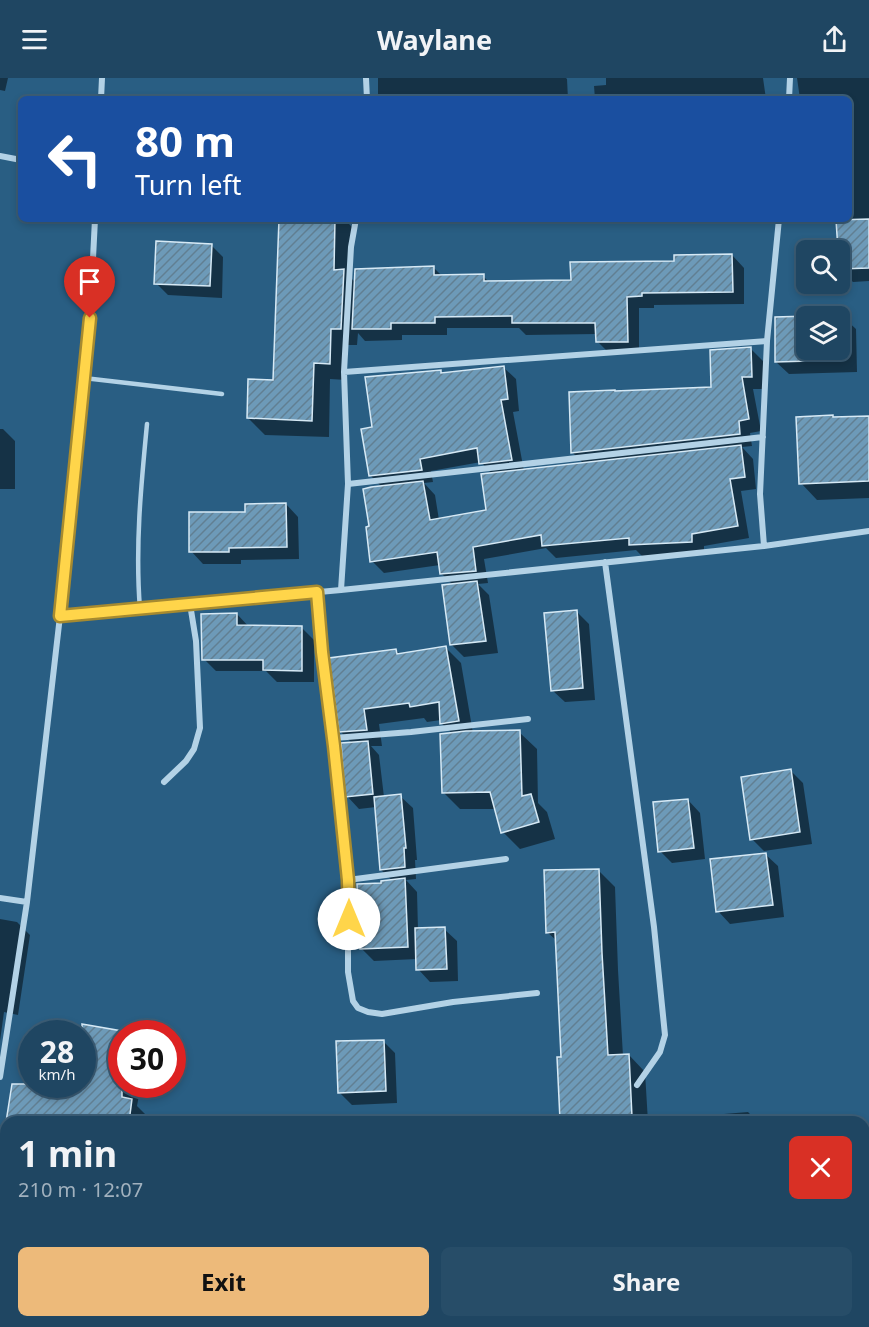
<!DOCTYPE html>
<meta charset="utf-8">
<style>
body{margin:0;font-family:"Noto Sans",sans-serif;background:#274d68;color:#f1f3f6;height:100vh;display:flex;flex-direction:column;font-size:22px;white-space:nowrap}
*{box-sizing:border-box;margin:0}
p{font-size:20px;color:#a1b1be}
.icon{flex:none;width:33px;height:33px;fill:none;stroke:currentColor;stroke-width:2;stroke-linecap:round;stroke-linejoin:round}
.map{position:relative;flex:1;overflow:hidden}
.drawer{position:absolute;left:0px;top:1038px;width:870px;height:212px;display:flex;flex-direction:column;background:#1f4662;border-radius:18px 18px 0 0;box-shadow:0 3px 9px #0003,0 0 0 2px #3c5e77}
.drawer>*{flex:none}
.guide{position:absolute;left:18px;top:18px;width:834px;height:126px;border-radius:9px;box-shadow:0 3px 9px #0003,0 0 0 2px #3c5e77;background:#1a4fa0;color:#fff;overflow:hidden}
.fabs{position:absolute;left:796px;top:162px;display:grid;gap:12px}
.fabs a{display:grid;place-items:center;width:54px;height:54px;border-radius:9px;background:#1f4662;box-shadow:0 3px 9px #0003,0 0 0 2px #3c5e77;font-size:30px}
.speed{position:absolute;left:18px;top:942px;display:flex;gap:12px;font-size:30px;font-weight:700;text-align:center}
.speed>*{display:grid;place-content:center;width:78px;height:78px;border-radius:50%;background:#1f4662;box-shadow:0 3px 9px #0003,0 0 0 2px #3c5e77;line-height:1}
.speed small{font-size:15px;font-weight:400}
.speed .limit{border:9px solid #d22;background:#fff;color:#111}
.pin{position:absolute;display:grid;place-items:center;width:51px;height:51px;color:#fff;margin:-62px -26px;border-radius:50% 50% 50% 0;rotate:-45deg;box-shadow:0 0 6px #0007}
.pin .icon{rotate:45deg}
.me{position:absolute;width:66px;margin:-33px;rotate:0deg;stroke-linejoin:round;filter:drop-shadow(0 0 4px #0008)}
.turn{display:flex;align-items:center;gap:21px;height:126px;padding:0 18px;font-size:27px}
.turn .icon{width:78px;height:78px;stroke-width:2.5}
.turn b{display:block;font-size:42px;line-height:51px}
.round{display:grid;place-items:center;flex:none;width:63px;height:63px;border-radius:9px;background:#274d68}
.head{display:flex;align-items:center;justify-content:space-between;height:102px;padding:0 18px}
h1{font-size:36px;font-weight:700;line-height:45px}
.action{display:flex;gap:12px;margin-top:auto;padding:12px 18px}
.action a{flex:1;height:69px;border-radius:9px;background:#edba7a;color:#111;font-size:24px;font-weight:700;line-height:69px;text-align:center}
.action a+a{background:#274d68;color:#f1f3f6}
header{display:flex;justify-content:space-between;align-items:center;height:78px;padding:0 18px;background:#1f4662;font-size:27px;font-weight:700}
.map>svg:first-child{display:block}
</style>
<header><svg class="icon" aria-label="menu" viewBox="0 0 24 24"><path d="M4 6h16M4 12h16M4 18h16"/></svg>Waylane<svg class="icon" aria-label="share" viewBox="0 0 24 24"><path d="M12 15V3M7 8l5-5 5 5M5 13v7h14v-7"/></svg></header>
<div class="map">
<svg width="869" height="1249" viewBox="0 0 869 1249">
<defs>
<pattern id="building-hatch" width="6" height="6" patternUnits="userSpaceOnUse" patternTransform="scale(1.5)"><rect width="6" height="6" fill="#6d9ab8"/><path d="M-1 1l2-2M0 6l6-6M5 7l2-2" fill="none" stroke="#617f92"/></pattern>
</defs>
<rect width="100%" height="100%" fill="#295e83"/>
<path fill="#0007" fill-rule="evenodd" d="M0 0H8L5 13 0 12Z
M378 0H566L567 1 568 21H378Z
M606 0H763L766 21H595L594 8 606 7Z
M797 0H869V203L853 204 840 191 838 143H829L826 141H849V21H800Z
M280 141H344L352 149 350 199 356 205 434 190 442 198H483L489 204H572L676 185 732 177 744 190V226L654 227V230H639V275L610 276 597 263V256L526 257 519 250H447V257H402V262L365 263 358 255 357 267H348L346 302 330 301 329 359 265 357 248 340 274 304Z
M211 167 223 179 222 220 168 217 156 205Z
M840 239H843L856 251 857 294 789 296 776 284 807 240V272H840Z
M751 271 763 283 764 311H753L761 353 750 355 752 368 742 369 753 381 756 411 741 413 749 460 704 468V476L643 479 636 472 556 480 546 470 484 481 488 505 478 506 489 517 498 575 464 579 452 567 453 507 442 496 440 487 384 495 372 483 371 449 382 409 371 398 374 350 441 294 443 296 503 289 516 301 519 333 513 334 524 393 584 386 573 375 713 310ZM481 384 492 396 488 433 439 442 435 417 424 405 433 404 431 393Z
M869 339V420L817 422 801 405Z
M0 351H3L15 363V411H0Z
M286 426 298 439 299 481 241 482V486H203L191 473 247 436Z
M576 533 589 546 595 622 565 624 552 612Z
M237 536 249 549H301L314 562V604H277L266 593H216L204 581Z
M445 569 461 585 473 655 519 654 537 671 538 725 547 734 555 761 520 771 503 754 496 731H460L443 714 453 656 441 645V642L427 644 424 640 379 646 382 668H371L379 677 384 719 400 718 413 730 417 782H415L416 801 406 802 417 814 418 852 444 851 457 863 458 903 430 904 418 891 417 881 374 883 361 870 383 807 393 803 381 792 376 729 359 731 347 718 352 665 341 654 396 572 401 577Z
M791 693 803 705 812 766 764 773 752 761Z
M688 722 700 735 705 781 672 785 660 773Z
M765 776 778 788 784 839 730 846 718 833Z
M599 793 615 809 618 892 623 978 629 977 645 994 648 1044H564L562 1041 563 980 557 863 547 854Z
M0 841 17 844 30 857 18 937 4 934 0 963Z
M58 943 125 956H122V1006H141L137 1028 145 1036 144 1044H28L47 1006H82V956H56Z
M383 963 395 975 397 1025 352 1027 339 1014Z
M748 1034 758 1044H700V1038Z
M0 1047 6 1048V1244H147L146 1249H0Z
M370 1244H405L411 1249H334Z
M542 1244H610L611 1249H543Z
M748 1244H795L797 1249H750Z"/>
<path fill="url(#building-hatch)" stroke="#d6e9f5" stroke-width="1.5" fill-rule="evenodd" d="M279 141H335L334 192 344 191 341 251H331L330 286 314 285 312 343 247 340 248 301 273 302Z
M869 141V190L840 191V172H838L836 142Z
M156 163 212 166 210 208 154 206Z
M732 176 733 214 642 215V218L627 219 628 264H596L595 245H512V238L435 239V245H391V251H352L355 191 434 188V197L484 196V203L571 202 570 184 674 183V177Z
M844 237 845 282 775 284V239ZM807 238H840V272H807Z
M751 269 752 299H742L749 341 739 343 740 356 571 375 569 314 615 312V313L711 309 710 272Z
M504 288 508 321 501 322 512 382 479 386 477 370 420 381 422 392 369 398 361 351 372 349 365 299 441 292V295Z
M833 337V339L869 338V403L799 406 796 339Z
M741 367 745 399 730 401 738 448 692 456V464L629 467V460L542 468 541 457 473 469 476 493 440 496 437 474 370 484 366 449 369 448 363 411 371 409 423 403 430 442 486 432 481 396Z
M286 425 287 469 229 470V474H189V434H245V426Z
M477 503 486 563 450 567 442 507Z
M577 532 583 610 551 613 544 535Z
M237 535V547L302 548V593L263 592V582H202L201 536Z
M446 568 459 643 440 646 439 624 410 629 409 625 364 631 367 652 339 654 329 580 396 571 397 576Z
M520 652 522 718 531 716 539 744 501 755 490 714 442 715 440 656 466 653Z
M368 663 373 716 345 719 341 665Z
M791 691 800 754 750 762 741 699Z
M401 716 406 770H404L405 789 380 792 374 719Z
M688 721 694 770 658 774 653 724Z
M766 775 773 827 716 834 710 781Z
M599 791 602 875 608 977 629 976 632 1039 560 1042 557 979H561L555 854 546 855 544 792Z
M405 800 408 869 360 871 357 806 381 805V803Z
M445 849 447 891 416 892 415 850Z
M82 946 122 953V1019L132 1021 129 1044H6L12 1006H42L82 1012Z
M384 962 386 1013 338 1015 336 963Z"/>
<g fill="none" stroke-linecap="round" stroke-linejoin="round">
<path stroke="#b3d2e6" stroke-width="4.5" d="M84 300 222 316
M140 531C135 469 141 408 147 346"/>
<path stroke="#b3d2e6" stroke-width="6" d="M366 0 367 21
M101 21 102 0
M789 21 790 0
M0 78 21 82
M95 141 90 240 60 538 341 512 764 468 869 453
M344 294 767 263
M348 406 763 359
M764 468 760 416 767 263 779 141
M605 484 654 849 665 957 660 974 637 1007
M341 512 348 406 344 294 351 169 356 141
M317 514 322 574 334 668 348 802V894L353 923 358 930 368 934 382 936 453 924 537 915
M334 660 411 654 528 641
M164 704 186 683 194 671 200 650 196 563 190 526
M348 802 506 781
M0 820 27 824 0 999
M27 824 60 538
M788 1040 789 1044
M422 1244 424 1249
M613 1244 614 1249
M725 1244 726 1249
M830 1244 831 1249
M74 1249 75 1244
M286 1249 318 1244"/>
</g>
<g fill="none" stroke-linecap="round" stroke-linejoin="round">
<g stroke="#a68a30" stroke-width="15">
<path id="route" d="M90 240 60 538 317 514 322 574 334 668 348 802 349 841"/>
</g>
<use href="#route" stroke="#ffd54a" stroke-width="10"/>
</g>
</svg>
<div class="fabs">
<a><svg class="icon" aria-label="search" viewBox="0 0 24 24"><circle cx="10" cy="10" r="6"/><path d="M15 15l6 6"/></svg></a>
<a><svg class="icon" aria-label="layers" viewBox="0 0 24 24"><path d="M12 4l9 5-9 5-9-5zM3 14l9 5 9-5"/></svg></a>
</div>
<div class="speed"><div>28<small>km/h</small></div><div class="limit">30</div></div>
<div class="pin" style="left:90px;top:240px;background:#d93025"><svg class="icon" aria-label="arrive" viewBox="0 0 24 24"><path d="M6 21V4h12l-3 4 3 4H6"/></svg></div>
<svg class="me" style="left:349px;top:841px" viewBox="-20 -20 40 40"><circle r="19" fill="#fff"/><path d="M0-13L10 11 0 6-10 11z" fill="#ffd54a"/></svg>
<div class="guide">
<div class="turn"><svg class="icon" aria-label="left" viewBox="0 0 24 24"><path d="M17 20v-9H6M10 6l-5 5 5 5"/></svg><div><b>80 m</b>Turn left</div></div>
</div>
<section class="drawer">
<div class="head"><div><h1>1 min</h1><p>210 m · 12:07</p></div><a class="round" style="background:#d93025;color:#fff"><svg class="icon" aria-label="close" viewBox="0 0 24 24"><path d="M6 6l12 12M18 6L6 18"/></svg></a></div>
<div class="action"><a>Exit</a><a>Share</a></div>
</section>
</div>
